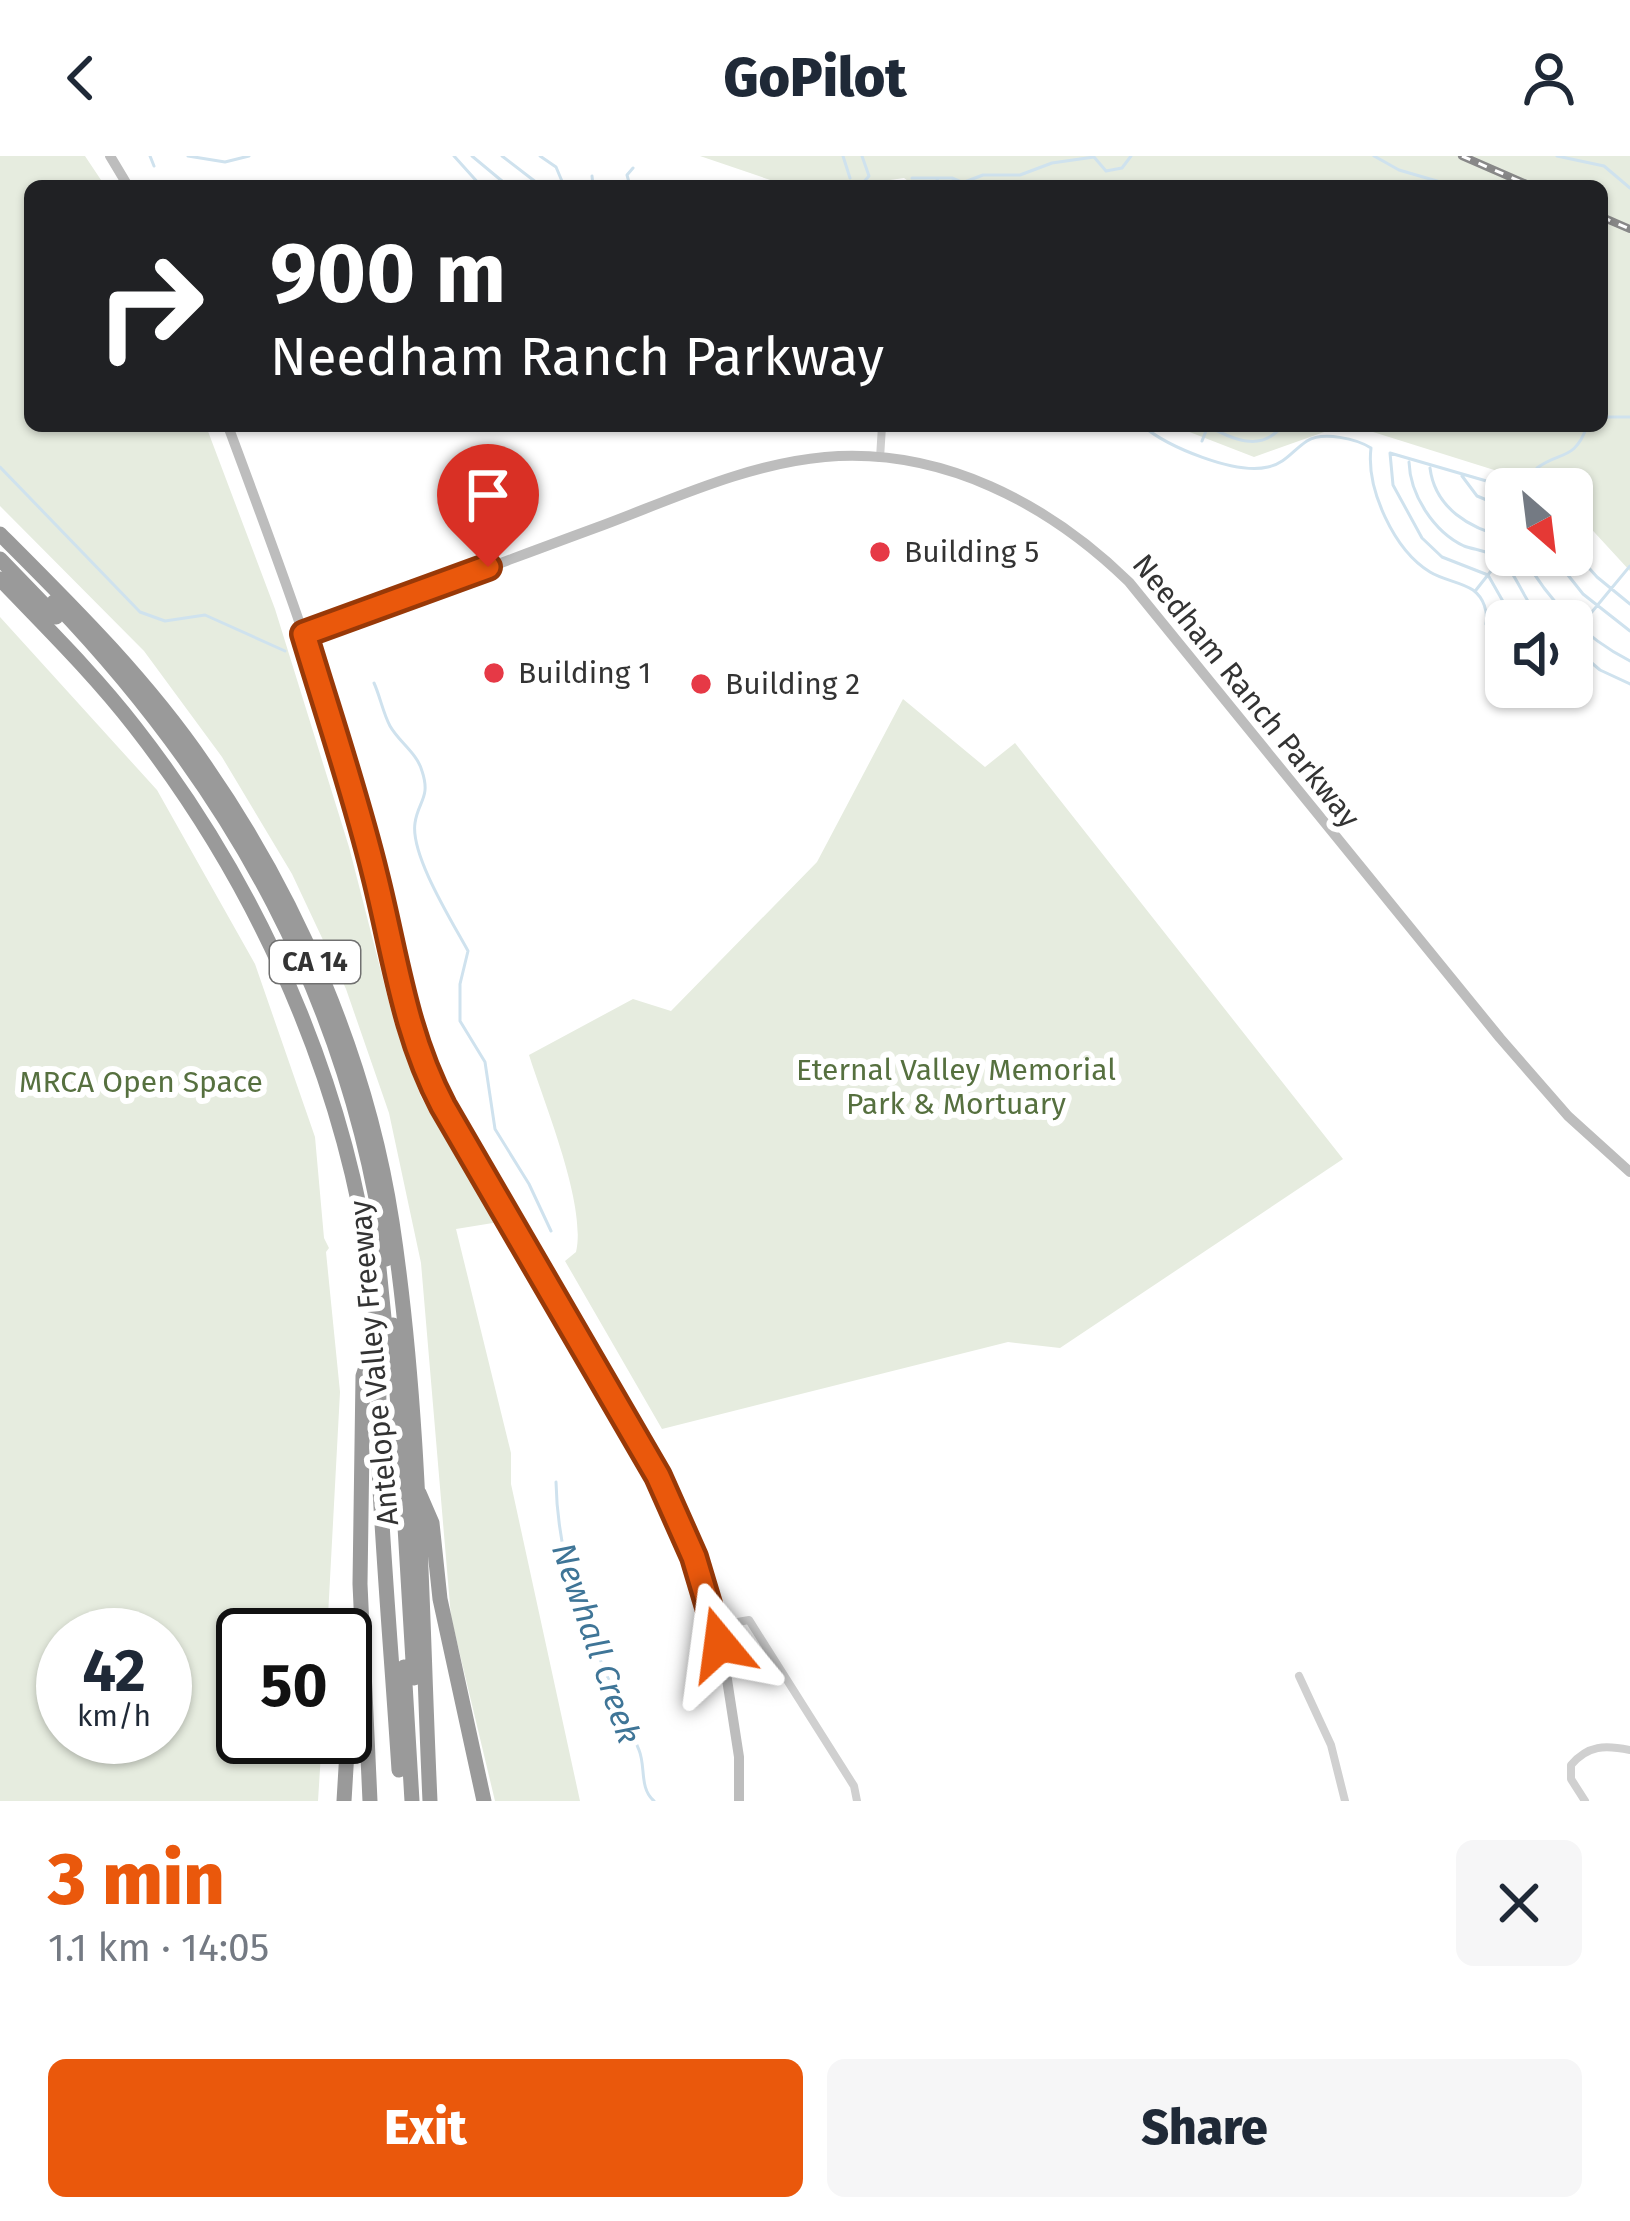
<!DOCTYPE html>
<meta charset="utf-8">
<style>
body{margin:0;font-family:"Fira Sans",sans-serif;background:#f6f6f7;color:#1f2937;height:100vh;display:flex;flex-direction:column;font-size:45px;white-space:nowrap}
*{box-sizing:border-box;margin:0}
p{font-size:39px;color:#747a83}
.icon{flex:none;width:66px;height:66px;fill:none;stroke:currentColor;stroke-width:2;stroke-linecap:round;stroke-linejoin:round}
.map{position:relative;height:1645px;overflow:hidden}
.details{display:flex;flex-direction:column;background:#fff;flex:1}
.details>*{flex:none}
.banner{position:absolute;left:24px;top:24px;width:1584px;height:252px;border-radius:18px;box-shadow:0 3px 9px #0004;background:#202124;color:#fff;overflow:hidden}
.needle{width:78px;rotate:152deg}
.tools{position:absolute;left:1485px;top:312px;display:grid;gap:24px}
.tools a{display:grid;place-items:center;width:108px;height:108px;border-radius:18px;background:#fff;box-shadow:0 3px 9px #0004;font-size:60px}
.speed{position:absolute;left:36px;top:1452px;display:flex;gap:24px;font-size:60px;font-weight:700;text-align:center}
.speed>*{display:grid;place-content:center;width:156px;height:156px;border-radius:50%;background:#fff;box-shadow:0 3px 9px #0004;line-height:1}
.speed small{font-size:30px;font-weight:400}
.speed .limit{border:6px solid #111;border-radius:18px;background:#fff;color:#111}
.pin{position:absolute;display:grid;place-items:center;width:102px;height:102px;color:#fff;margin:-123px -51px;border-radius:50% 50% 50% 0;rotate:-45deg;box-shadow:0 0 12px #0007}
.pin .icon{rotate:45deg}
.me{position:absolute;width:132px;margin:-66px;rotate:344deg;stroke-linejoin:round;filter:drop-shadow(0 0 9px #0008)}
.turn{display:flex;align-items:center;gap:42px;height:252px;padding:0 48px;font-size:54px}
.turn .icon{width:156px;height:156px;stroke-width:2.5}
.turn b{display:block;font-size:84px;line-height:102px}
.round{display:grid;place-items:center;flex:none;width:126px;height:126px;border-radius:18px;background:#f6f6f7}
.summary{display:flex;align-items:center;justify-content:space-between;height:204px;padding:0 48px}
h1{font-size:72px;font-weight:800;line-height:90px;color:#ea580c}
.primary-button{display:flex;gap:24px;margin-top:auto;padding:24px 48px}
.primary-button a{flex:1;height:138px;border-radius:18px;background:#ea580c;color:#fff;font-size:48px;font-weight:800;line-height:138px;text-align:center}
.primary-button a+a{background:#f6f6f7;color:#1f2937}
header{display:flex;justify-content:space-between;align-items:center;height:156px;padding:0 48px;background:#fff;font-size:54px;font-weight:800}
.map>svg:first-child{display:block}
</style>
<header><svg class="icon" aria-label="back" viewBox="0 0 24 24"><path d="M15 5l-7 7 7 7"/></svg>GoPilot<svg class="icon" aria-label="person" viewBox="0 0 24 24"><circle cx="12" cy="8" r="4"/><path d="M4 21q1-7 8-7t8 7"/></svg></header>
<div class="map">
<svg width="1630" height="1645" viewBox="0 0 1630 1645">
<rect width="100%" height="100%" fill="#fff"/>
<path fill="#e6ecdf" fill-rule="evenodd" d="M0 0H85L105 30H30V270H206L275 453 349 691 394 866 421 941 499 1066 456 1073 511 1297V1328L580 1645H495L451 1461 421 1107 389 957 346 833 292 718 222 601 144 495 0 350Z
M700 0H1630V415L1572 352V333H1555L1354 270H1602V30H915L904 22 890 24 885 30H788Z
M1174 270H1341L1254 301Z
M0 461 157 634 255 808 315 981 324 1082 329 1092 326 1096 340 1236 327 1479H243V1581H322L318 1645H0ZM63 1479H165V1581H63Z
M903 543 985 611 1015 587 1343 1003 1060 1192 1008 1186 662 1273 565 1105 576 1096C587 1049 544 947 529 899L633 843 671 855 817 706Z"/>
<g fill="none" stroke-linecap="round" stroke-linejoin="round">
<path stroke="#cfe2ee" stroke-width="3" d="M150 0 154 10
M188 0 225 6 249 0
M454 0 481 30
M472 0 508 30
M502 0 541 30
M540 0 556 11 564 30
M843 0 850 22
M1374 0 1399 14 1454 30
M1557 0 1604 10 1630 32
M592 20 593 30
M912 22H952L966 28
M937 23 940 30
M630 30 627 19 633 12
M860 30 869 20 862 0
M954 30 983 19H1020L1052 7 1094 1 1106 15 1122 12 1131 0
M1602 261H1630
M1143 270C1168 291 1235 319 1268 311 1286 307 1293 294 1307 285 1323 275 1357 283 1371 292 1366 333 1394 394 1430 416 1443 424 1461 426 1473 434 1484 442 1488 456 1486 468
M1207 270C1233 283 1261 297 1282 270
M1202 285 1208 270
M1409 306C1410 339 1434 376 1464 390 1475 394 1490 395 1500 403 1515 414 1526 449 1542 465
M0 311 140 456 165 465 205 459 285 495
M1430 312C1435 352 1470 373 1506 381
M1462 320 1477 340 1506 352
M1530 333 1537 312C1560 295 1575 305 1587 270
M1572 393 1597 421 1630 448
M1523 399C1547 444 1585 482 1630 505
M1552 399 1583 438 1630 475
M1476 434 1506 396
M1509 456 1488 419 1442 401 1422 382 1393 329 1390 297 1514 333
M1572 480 1630 410
M1572 490 1600 514 1630 528
M374 527C380 540 383 557 390 570 399 586 417 597 422 615 431 642 418 645 415 667 410 699 453 767 468 795L460 828V865L485 906 495 973 529 1028 551 1075
M556 1326C558 1429 601 1501 639 1594 646 1611 639 1632 654 1645"/>
<path stroke="#d0d0d0" stroke-width="8" d="M880 302 882 270
M715 1470 749 1464 854 1630 857 1645
M1299 1520 1331 1589 1345 1645
M1585 1645 1571 1623V1609C1588 1589 1605 1589 1630 1594"/>
<path stroke="#bdbdbd" stroke-width="10" d="M110 0 128 30
M228 270C275 396 322 522 357 651 385 751 395 857 443 950L645 1295 683 1373 726 1517 739 1601V1645
M305 478C403 444 500 407 598 371 671 344 746 308 825 301 941 291 1048 347 1129 426L1500 882 1568 960 1630 1016"/>
<path stroke="#9a9a9a" stroke-width="15" d="M0 378C73 451 146 523 204 608 298 743 367 903 392 1066 421 1256 421 1453 430 1645
M0 403 56 461
M0 423C46 471 94 518 135 571 269 743 361 959 377 1178 381 1230 377 1281 380 1333 385 1426 393 1520 399 1614
M54 446C232 632 351 846 386 1103
M377 1092 386 1182
M393 1169 414 1522
M419 1337 432 1367 440 1443 484 1645
M404 1511 412 1645
M344 1645 354 1479
M370 1645 360 1428 363 1220 372 1193"/>
<g stroke="#888" stroke-width="8">
<path id="rail" d="M1462 0 1531 30
M1602 61 1630 73"/>
</g>
<use href="#rail" stroke="#fff" stroke-width="3" stroke-dasharray="9" stroke-linecap="butt"/>
</g>
<g fill="none" stroke-linecap="round" stroke-linejoin="round">
<g stroke="#983908" stroke-width="30">
<path id="route" d="M488 411 304 478C328 558 355 637 375 719 395 798 404 876 443 950L658 1320 694 1401 720 1488"/>
</g>
<use href="#route" stroke="#ea580c" stroke-width="21"/>
</g>
<g fill="#e63946" stroke="#fff" stroke-width="4.5">
<circle cx="880" cy="396" r="12"/>
<circle cx="494" cy="517" r="12"/>
<circle cx="701" cy="528" r="12"/>
</g>
<g text-anchor="middle" stroke-width="12" stroke-linejoin="round" paint-order="stroke">
<rect fill="#fff" stroke="#707070" stroke-width="3" x="270" y="785" width="90" height="42" rx="9"/>
<g font-size="27" font-weight="bold" fill="#333">
<text x="315" y="815">CA 14</text>
</g>
<g font-size="30" fill="#333" stroke="#fff" text-anchor="start">
<text x="904" y="406">Building 5</text>
<text x="518" y="527">Building 1</text>
<text x="725" y="538">Building 2</text>
</g>
<g font-size="30" fill="#333" stroke="#fff">
<text transform="translate(1246 535) rotate(51)" y="10">Needham Ranch Parkway</text>
<text transform="translate(374 1207) rotate(-95)" y="10">Antelope Valley Freeway</text>
</g>
<g font-size="30" fill="#56703f" stroke="#fff">
<text x="956" y="924">Eternal Valley Memorial<tspan x="956" dy="34">Park &amp; Mortuary</tspan></text>
<text x="141" y="936">MRCA Open Space</text>
</g>
<g font-size="33" font-style="italic" fill="#3f7597" stroke="#fff">
<text transform="translate(597 1487) rotate(71)" y="12">Newhall Creek</text>
</g>
</g>
</svg>
<div class="tools">
<a><svg class="needle" viewBox="-14 -14 28 28"><path d="M0-13l5 13h-10z" fill="#e53935"/><path d="M0 13l5-13h-10z" fill="#747a83"/></svg></a>
<a><svg class="icon" aria-label="sound" viewBox="0 0 24 24"><path d="M4 9h4l5-4v14l-5-4H4zM17 9q2 3 0 6"/></svg></a>
</div>
<div class="speed"><div>42<small>km/h</small></div><div class="limit">50</div></div>
<div class="pin" style="left:488px;top:411px;background:#d93025"><svg class="icon" aria-label="arrive" viewBox="0 0 24 24"><path d="M6 21V4h12l-3 4 3 4H6"/></svg></div>
<svg class="me" style="left:720px;top:1488px" viewBox="-20 -20 40 40"><path d="M0-17L14 15 0 8-14 15z" fill="#ea580c" stroke="#fff" stroke-width="4"/></svg>
<div class="banner">
<div class="turn"><svg class="icon" aria-label="right" viewBox="0 0 24 24"><path d="M7 20v-9h11M14 6l5 5-5 5"/></svg><div><b>900 m</b>Needham Ranch Parkway</div></div>
</div>
</div>
<section class="details">
<div class="summary"><div><h1>3 min</h1><p>1.1 km · 14:05</p></div><a class="round"><svg class="icon" aria-label="close" viewBox="0 0 24 24"><path d="M6 6l12 12M18 6L6 18"/></svg></a></div>
<div class="primary-button"><a>Exit</a><a>Share</a></div>
</section>
